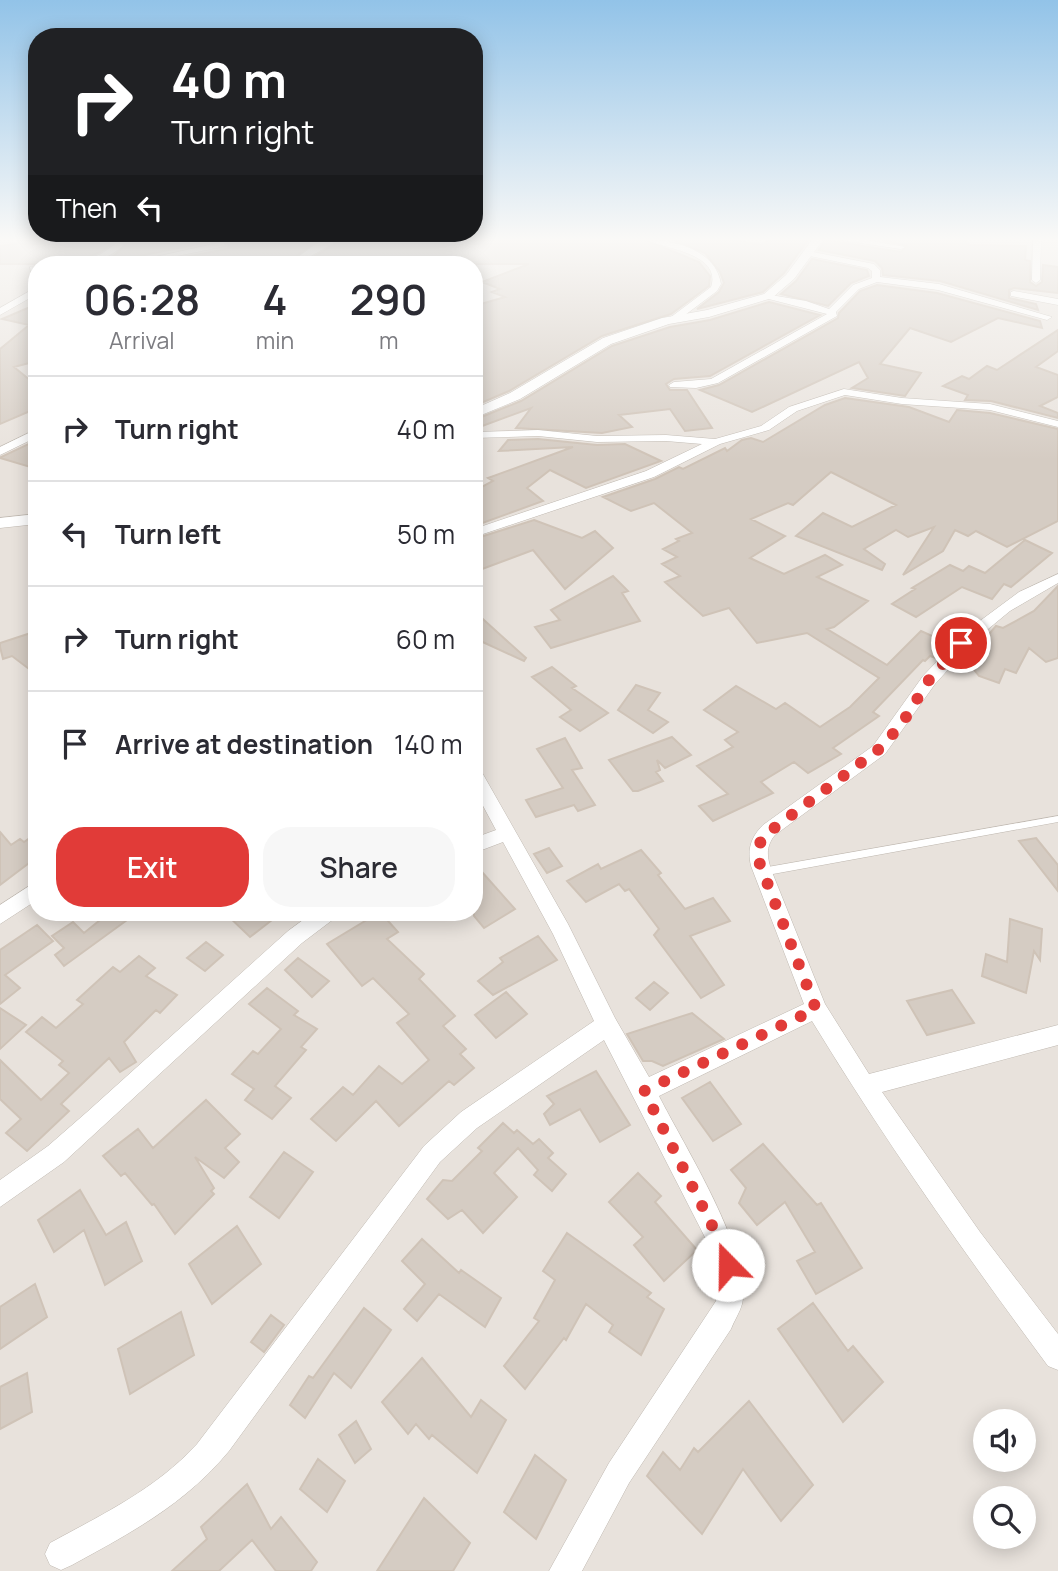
<!DOCTYPE html>
<style>
body{margin:0;font-family:Manrope,sans-serif;background:#f7f7f7;color:#2b2b33;height:100vh;display:flex;flex-direction:column;font-size:26px;white-space:nowrap}
*{box-sizing:border-box;margin:0}
p{font-size:23px;color:#7c7c81}
.icon{flex:none;width:38px;height:38px;fill:none;stroke:currentColor;stroke-width:2;stroke-linecap:round;stroke-linejoin:round}
.map{position:relative;flex:1;overflow:hidden}
.side{position:absolute;left:28px;top:256px;width:455px;height:665px;display:flex;flex-direction:column;background:#fff;border-radius:28px;box-shadow:0 4px 18px #0003}
.side>*{flex:none}
.hud{position:absolute;left:28px;top:28px;width:455px;height:214px;border-radius:28px;box-shadow:0 4px 18px #0003;background:#202124;color:#fff;overflow:hidden}
.controls{position:absolute;left:973px;top:1409px;display:grid;gap:14px}
.controls a{display:grid;place-items:center;width:63px;height:63px;border-radius:50%;background:#fff;box-shadow:0 4px 18px #0003;font-size:35px}
.pin{position:absolute;display:grid;place-items:center;width:60px;height:60px;color:#fff;margin:-30px;border:4px solid #fff;border-radius:50%;box-shadow:0 2px 7px #0007}
.me{position:absolute;width:77px;margin:-38px;rotate:338deg;stroke-linejoin:round;filter:drop-shadow(0 0 5px #0008)}
.turn{display:flex;align-items:center;gap:24px;height:147px;padding:0 28px;font-size:32px}
.turn .icon{width:91px;height:91px;stroke-width:2.5}
.turn b{display:block;font-size:49px;line-height:60px}
.then{display:flex;align-items:center;height:66px;padding:0 28px;background:#0003;gap:14px;font-size:26px}
.eta{display:flex;justify-content:space-evenly;align-items:center;height:119px;text-align:center}
.eta b{font-size:42px;font-weight:600;line-height:49px}
.button{display:flex;gap:14px;margin-top:auto;padding:14px 28px}
.button a{flex:1;height:80px;border-radius:28px;background:#e13b38;color:#fff;font-size:28px;font-weight:600;line-height:80px;text-align:center}
.button a+a{background:#f7f7f7;color:#2b2b33}
ul{padding:0;list-style:none}
li{display:flex;align-items:center;gap:21px;height:105px;padding:0 28px;border-top:2px solid #e1e1e2}
li div{flex:1}
li b{display:block;font-size:26px}
li em{font-style:normal}
.map>svg:first-child{display:block}
</style>
<div class="map">
<svg width="1058" height="1571" viewBox="0 0 1058 1571">
<rect width="100%" height="100%" fill="#f5f1ed"/>
<path fill="#e8e2dc" fill-rule="evenodd" d="M0 240H1058V1571H0ZM37 264H474V912H37ZM985 1421H1024V1460H985ZM985 1498H1024V1536H985Z"/>
<path fill="#d5ccc3" stroke="#cfc3b7" stroke-width="2" d="M19 240H218L100 264H95L114 256 126 244 116 241 100 252 70 264H0V246L16 244Z
M225 240H318L286 264 159 262 227 249 229 246Z
M342 240H645L699 262 710 276 709 286 671 314 602 336 509 391 474 406V306L505 297 492 292 500 289 482 282 529 264H302Z
M674 240H735L761 245 770 240H808L784 273 763 292 697 309 719 292 724 283 720 272 705 253Z
M825 240 901 252 907 246 883 240H964L969 245 1026 246 1025 260 1030 261V282L1036 286 1042 282 1043 265 1058 267V293L1014 288 1009 290V298L1036 304 1038 310 940 281 883 275 882 268 875 261 819 250Z
M812 259 867 270 869 276 851 283 828 306 781 294 796 281Z
M877 285 937 293 1040 321 1042 328 998 318 951 342 910 328 880 364 921 373 905 396 852 388 868 378 859 362 752 412 700 390 719 385 838 318 839 313 860 291Z
M769 302 820 315 710 376 674 379 666 384 670 390H687L712 428 685 431 670 409 619 415 632 427 602 433 516 428 531 408 474 429V420L521 401 612 346 670 327 710 320Z
M37 304V361L14 367 37 386V408L0 424V349L29 325 2 319Z
M1058 330V351L1036 367 1058 375V397L1040 406 1058 413V418L991 401 965 400 968 395 943 386 962 376 969 379 987 366 997 370Z
M845 398 909 407 949 422 957 410 990 413 1058 429V521L1007 547 976 531 968 536 955 530 943 551 903 575 934 527 908 537 896 530 864 549 885 564 882 570 796 536 823 513 852 527 896 505 831 472 793 505 788 503 751 519 785 536 750 558 784 574 825 555 842 565 817 577 868 601 834 627 827 629 887 665 921 631 950 644 936 658 930 656 925 661 923 660 873 712 879 716 833 748 841 754 808 773 794 762 761 782 773 793 713 821 699 806 728 794 697 766 733 747 725 740 738 732 704 710 736 686 776 709 785 703 820 727 850 707 879 678 807 633 757 643 729 608 703 616 665 582 680 576 662 564 677 557 663 549 679 541 676 539 692 533 654 503 631 511 603 497 655 479 679 467 683 469 725 448 727 451 742 440 751 438 763 442 825 405Z
M538 439 597 445 625 444 661 461 586 488 550 470 527 488 543 501 474 526V491L493 481 488 478 573 447 499 451 508 440Z
M37 440V469L0 458 1 457Z
M534 520 582 538 595 531 613 548 565 589 533 550 474 572V539Z
M1025 540 1052 553 1011 587 1004 584 992 599 962 587 916 617 892 604 915 589 912 588 950 565 963 571 969 566 985 573Z
M613 576 628 591 622 593 640 621 551 648 535 627 560 620 551 610Z
M1058 586V658L1046 662 1029 648 1016 673 1005 669 999 683 979 676 967 661 981 639 984 640 996 626 1003 628 1034 611Z
M474 611 526 658 524 661 474 638Z
M37 631V675L12 656 3 659 0 647V643Z
M552 667 576 686 572 688 608 713 580 731 560 717 571 710 532 677Z
M636 685 660 693 648 710 668 722 653 733 618 710Z
M672 737 691 755 665 768 657 760 660 770 656 772 663 781 638 791H633L609 760Z
M565 738 582 768 572 770 595 805 578 811 574 805 536 817 526 800 563 788 537 749Z
M0 832 11 845 20 839 24 842 37 833V857L0 885Z
M1036 838 1058 865V891L1019 841Z
M549 848 562 866 547 873 534 854Z
M641 850 661 873 658 875 685 909 713 898 730 921 690 936 724 985 701 998 654 935 659 929 629 889 625 891 619 884 586 902 567 881 598 864 601 869Z
M474 863 515 909 484 928 474 916Z
M110 912H138L64 966 55 955 64 948 52 936 73 922 84 933Z
M224 912H263L272 920 250 937Z
M380 912 398 932 387 939 424 974 419 979 455 1016 443 1026 466 1049 460 1054 474 1068 454 1085 449 1081 399 1126 376 1101 336 1141 311 1119 343 1087 353 1095 379 1066 402 1084 429 1060 397 1023 409 1014 373 978 362 986 327 944Z
M1010 919 1042 929 1040 960 1034 951 1026 993 982 976 986 954 1007 962Z
M37 925 53 941 5 975 20 988 0 1004V950Z
M538 936 557 960 493 995 478 981 503 962 500 958Z
M206 942 223 955 205 971 187 958Z
M139 956 155 968 146 976 177 995 160 1013 156 1010 124 1042 136 1062 120 1072 109 1058 61 1104 69 1111 27 1151 6 1133 21 1119 0 1099V1060L41 1100 69 1073 59 1065 63 1061 26 1032 42 1017 56 1028 83 1004 77 1000 113 967 120 972Z
M298 958 329 981 312 997 285 970Z
M654 982 668 993 650 1010 636 998Z
M267 988 298 1011 294 1015 317 1029 301 1047 306 1050 275 1086 291 1098 272 1119 245 1100 254 1089 232 1074 253 1051 258 1054 281 1029 249 1004Z
M952 990 974 1023 927 1035 907 1001Z
M506 992 527 1014 496 1038 475 1015Z
M0 1008 26 1025 0 1049Z
M692 1013 724 1039 663 1066 652 1061H643L627 1034Z
M596 1071 630 1125 600 1142 580 1109 550 1125 544 1114 554 1104 547 1096Z
M710 1082 741 1124 713 1141 682 1098Z
M206 1100 240 1134 225 1148 239 1162 224 1178 195 1157 214 1188 211 1191 214 1194 175 1234 154 1204 152 1205 125 1173 121 1176 103 1156 138 1129 153 1148Z
M503 1123 514 1133 517 1130 533 1144 539 1139 553 1153 548 1158 566 1174 552 1191 534 1175 538 1170 518 1148 494 1173 517 1197 483 1233 462 1210 448 1219 427 1199 443 1180 452 1181 482 1151 478 1148Z
M763 1144 817 1205 821 1203 862 1268 816 1294 797 1261 815 1252 785 1202 757 1225 739 1203 746 1188 731 1170Z
M284 1152 313 1172 279 1218 250 1197Z
M638 1173 661 1196 655 1202 697 1250 664 1281 634 1245 643 1237 609 1202Z
M80 1190 106 1235 126 1222 142 1261 105 1285 84 1230 54 1252 38 1220Z
M237 1226 261 1264 212 1304 189 1264Z
M567 1233 651 1293 647 1297 664 1309 641 1355 609 1332 613 1325 586 1304 566 1340 564 1338 525 1389 504 1366 539 1321 534 1318 555 1280 543 1271Z
M422 1239 459 1273 461 1270 501 1298 485 1327 439 1294 417 1321 404 1309 425 1284 402 1261Z
M35 1284 47 1317 0 1349V1307Z
M813 1303 848 1351 853 1346 883 1382 843 1422 778 1329Z
M364 1308 391 1330 351 1388 334 1373 305 1418 290 1405 309 1376 313 1378Z
M181 1312 194 1355 130 1394 118 1349Z
M271 1315 284 1325 264 1352 251 1342Z
M422 1358 471 1417 481 1400 506 1420 477 1473 432 1435 429 1439 416 1424 408 1434 382 1402Z
M27 1373 32 1412 0 1429V1387Z
M749 1401 813 1485 781 1521 743 1469 702 1534 647 1476 663 1452 680 1470 694 1448 698 1452Z
M356 1421 371 1449 355 1463 339 1435Z
M535 1455 566 1480 536 1539 504 1512Z
M318 1459 345 1481 327 1512 300 1489Z
M247 1484 271 1529 281 1517 317 1562 311 1571H276L252 1540 219 1571H172L207 1539 201 1527Z
M424 1498 470 1543 453 1571H377Z"/>
<g fill="none" stroke-linecap="round" stroke-linejoin="round">
<g stroke="#bfb8b0" stroke-width="1">
<path id="service" d="M1058 816V822L762 876 759 875 757 872 759 869 762 868Z"/>
</g>
<g stroke="#bfb8b0" stroke-width="1">
<path id="minor" d="M327 240H339L297 264H288L316 244Z
M647 240C677 240 716 251 721 284L717 291 677 321H671V317L711 287C722 254 666 249 647 240Z
M841 240H867L905 247 901 249Z
M1033 240H1041L1040 280 1036 283 1032 280Z
M223 242 226 246 138 264H123Z
M117 243 124 245C109 258 92 265 73 264L101 254Z
M808 251 874 264 880 270V277L939 284 1052 317 1047 320 938 290 877 282 859 289 836 312 837 316 718 383 696 388 670 387 669 385 674 382 711 379 827 314 765 298V294L806 301 829 309 853 285 872 278V271L868 268 805 255Z
M30 267 37 268V282L33 280Z
M37 287V294L0 315V308Z
M1014 291 1058 299V305L1011 296V292Z
M844 389 902 398 990 404 1058 421V427L990 410 902 404 845 395 797 411 769 430 720 444 654 477 474 537V529L646 471 702 444 666 441 597 442 538 436 474 438V432L538 430 597 436 666 435 715 439 761 426 789 407Z
M37 429V437L0 455V447Z
M1058 574V583L1010 611 976 639 935 684 885 754 775 835C765 847 767 858 772 872L825 1004 869 1074 1058 1025V1045L882 1092 980 1232 1058 1334V1370L1048 1366C965 1254 885 1141 812 1021L659 1096C682 1142 754 1256 742 1304 740 1312 734 1321 731 1329L629 1483 582 1571H549L609 1463 716 1301 717 1279 712 1251 604 1040 477 1128 440 1162 229 1451C184 1505 132 1532 72 1565L61 1570 50 1565 45 1554 50 1543C103 1514 156 1489 197 1444L424 1146 461 1112 594 1021 553 934 503 842 474 853V838L496 830 474 789V767L480 769 568 924 615 1018 649 1077 804 1004 751 866C747 849 751 837 763 825L873 746 923 676 965 632 1019 592Z
M37 881V900L0 924V905Z
M314 912H338L335 918 302 943 64 1162 0 1207V1180L48 1146 87 1112 288 931Z"/>
</g>
<g stroke="#bfb8b0" stroke-width="1">
<path id="tertiary" d="M812 240H823L794 279 772 298 709 317 669 324 611 344 520 399 474 418V409L510 393 603 338 662 318 707 310 764 294 786 275Z
M37 514V524L0 528V518Z"/>
</g>
<use href="#service" fill="#fff" fill-rule="evenodd"/>
<use href="#minor" fill="#fff" fill-rule="evenodd"/>
<use href="#tertiary" fill="#fff" fill-rule="evenodd"/>
</g>
<linearGradient id="sky" x2="0" y2="1"><stop stop-color="#92c3e8"/><stop offset="0.52" stop-color="#faf9f7"/><stop offset="1" stop-color="#faf9f7" stop-opacity="0"/></linearGradient>
<rect width="1058" height="460" fill="url(#sky)"/>
<g fill="none" stroke-linecap="round" stroke-linejoin="round">
<path stroke="#e13b38" stroke-width="12" stroke-dasharray="0 21.6" d="M728 1265 724 1249 644 1091 816 1009 758 859 761 838 878 750 901 725 929 680 961 643"/>
</g>
</svg>
<div class="controls">
<a><svg class="icon" aria-label="sound" viewBox="0 0 24 24"><path d="M4 9h4l5-4v14l-5-4H4zM17 9q2 3 0 6"/></svg></a>
<a><svg class="icon" aria-label="search" viewBox="0 0 24 24"><circle cx="10" cy="10" r="6"/><path d="M15 15l6 6"/></svg></a>
</div>
<div class="pin" style="left:961px;top:643px;background:#d93025"><svg class="icon" aria-label="arrive" viewBox="0 0 24 24"><path d="M6 21V4h12l-3 4 3 4H6"/></svg></div>
<svg class="me" style="left:728px;top:1265px" viewBox="-20 -20 40 40"><circle r="19" fill="#fff"/><path d="M0-13L10 11 0 6-10 11z" fill="#e13b38"/></svg>
<div class="hud">
<div class="turn"><svg class="icon" aria-label="right" viewBox="0 0 24 24"><path d="M7 20v-9h11M14 6l5 5-5 5"/></svg><div><b>40 m</b>Turn right</div></div>
<div class="then">Then<svg class="icon" aria-label="left" viewBox="0 0 24 24"><path d="M17 20v-9H6M10 6l-5 5 5 5"/></svg></div>
</div>
<section class="side">
<div class="eta">
<div><b>06:28</b><p>Arrival</p></div>
<div><b>4</b><p>min</p></div>
<div><b>290</b><p>m</p></div>
</div>
<ul>
<li><svg class="icon" aria-label="right" viewBox="0 0 24 24"><path d="M7 20v-9h11M14 6l5 5-5 5"/></svg><div><b>Turn right</b></div><em>40 m</em></li>
<li><svg class="icon" aria-label="left" viewBox="0 0 24 24"><path d="M17 20v-9H6M10 6l-5 5 5 5"/></svg><div><b>Turn left</b></div><em>50 m</em></li>
<li><svg class="icon" aria-label="right" viewBox="0 0 24 24"><path d="M7 20v-9h11M14 6l5 5-5 5"/></svg><div><b>Turn right</b></div><em>60 m</em></li>
<li><svg class="icon" aria-label="arrive" viewBox="0 0 24 24"><path d="M6 21V4h12l-3 4 3 4H6"/></svg><div><b>Arrive at destination</b></div><em>140 m</em></li>
</ul>
<div class="button"><a>Exit</a><a>Share</a></div>
</section>
</div>
